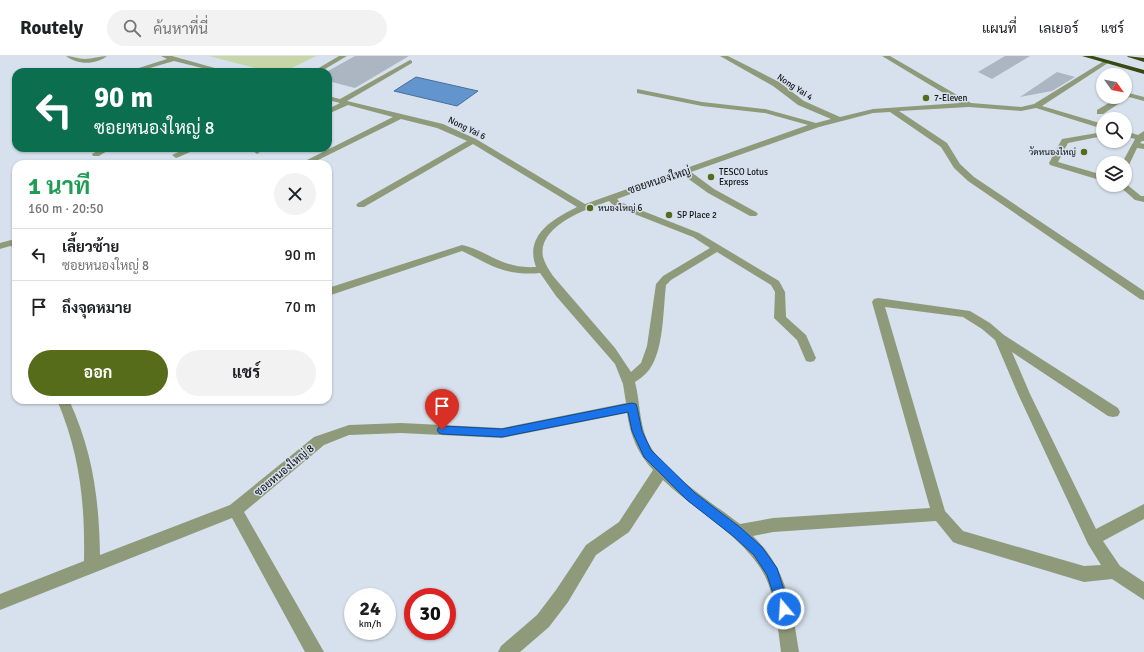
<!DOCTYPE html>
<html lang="th">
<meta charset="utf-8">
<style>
body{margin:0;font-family:Signika,Sarabun,sans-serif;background:#f2f2f2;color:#202124;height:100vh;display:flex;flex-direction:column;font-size:15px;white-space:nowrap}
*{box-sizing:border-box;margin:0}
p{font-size:13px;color:#757577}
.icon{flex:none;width:22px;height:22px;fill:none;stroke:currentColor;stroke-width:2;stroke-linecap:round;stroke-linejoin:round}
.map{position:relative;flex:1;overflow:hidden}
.details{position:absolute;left:12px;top:104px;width:320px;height:244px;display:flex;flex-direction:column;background:#fff;border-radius:12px;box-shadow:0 1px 3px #0004}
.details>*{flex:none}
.top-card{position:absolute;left:12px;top:12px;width:320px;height:84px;border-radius:12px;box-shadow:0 1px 3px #0004;background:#0b6e4f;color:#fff;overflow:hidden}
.needle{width:26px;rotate:123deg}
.fabs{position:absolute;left:1096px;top:12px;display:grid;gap:8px}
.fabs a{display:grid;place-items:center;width:36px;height:36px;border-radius:50%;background:#fff;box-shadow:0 1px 3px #0004;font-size:20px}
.speed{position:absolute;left:344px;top:532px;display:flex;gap:8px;font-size:20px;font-weight:700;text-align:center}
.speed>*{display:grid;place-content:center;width:52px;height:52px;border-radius:50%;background:#fff;box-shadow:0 1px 3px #0004;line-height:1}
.speed small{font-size:10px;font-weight:400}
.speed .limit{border:6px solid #d22;background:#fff;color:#111}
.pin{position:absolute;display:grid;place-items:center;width:34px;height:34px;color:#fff;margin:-41px -17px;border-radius:50% 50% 50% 0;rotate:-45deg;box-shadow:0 0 4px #0007}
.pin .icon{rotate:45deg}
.me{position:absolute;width:44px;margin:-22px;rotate:342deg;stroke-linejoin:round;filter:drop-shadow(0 0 3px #0008)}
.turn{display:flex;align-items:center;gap:14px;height:84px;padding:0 16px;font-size:18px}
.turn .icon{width:52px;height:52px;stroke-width:2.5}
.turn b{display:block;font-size:28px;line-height:34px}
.round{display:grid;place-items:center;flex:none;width:42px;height:42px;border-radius:21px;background:#f2f2f2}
.headline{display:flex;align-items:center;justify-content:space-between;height:68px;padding:0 16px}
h1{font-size:24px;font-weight:700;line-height:30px;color:#1e9e55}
.action{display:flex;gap:8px;margin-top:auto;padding:8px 16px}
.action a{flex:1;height:46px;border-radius:24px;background:#566c1b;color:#fff;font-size:16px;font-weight:700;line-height:46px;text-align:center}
.action a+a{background:#f2f2f2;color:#202124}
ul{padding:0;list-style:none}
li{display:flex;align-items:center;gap:12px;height:52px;padding:0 16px;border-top:1px solid #e0e0e0}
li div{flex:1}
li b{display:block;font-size:15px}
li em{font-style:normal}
header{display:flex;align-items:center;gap:24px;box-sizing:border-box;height:56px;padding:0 20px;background:#fff;border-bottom:1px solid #e0e0e0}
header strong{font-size:19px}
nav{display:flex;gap:22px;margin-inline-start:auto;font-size:14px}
.search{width:280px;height:36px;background:#f2f2f2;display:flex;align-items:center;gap:10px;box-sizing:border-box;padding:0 14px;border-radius:22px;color:#757577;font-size:15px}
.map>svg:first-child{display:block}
</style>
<header>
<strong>Routely</strong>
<div class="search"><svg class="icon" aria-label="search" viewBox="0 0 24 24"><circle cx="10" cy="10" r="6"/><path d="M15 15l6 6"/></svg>ค้นหาที่นี่</div>
<nav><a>แผนที่</a><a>เลเยอร์</a><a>แชร์</a></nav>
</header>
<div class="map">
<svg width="1144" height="596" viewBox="0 0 1144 596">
<rect width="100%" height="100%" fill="#d6e1ed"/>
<path fill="#c6d6a9" d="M209 0H316L284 16H271Z"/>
<path fill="#6295cd" stroke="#496e96" d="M416 21 478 35 457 50 394 35Z"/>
<path fill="#acb6c2" d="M355 0H409L355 32 328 25V15Z
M1005 0H1030L992 23 978 16Z
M1057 16 1075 21 1052 35 1020 41Z"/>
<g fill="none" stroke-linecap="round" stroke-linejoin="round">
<path fill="#8f9a7b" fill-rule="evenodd" d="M66 0C73 0 78 3 85 3 92 3 100 0 107 0 96 9 77 9 66 0Z
M161 0H172L229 16H218L174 5 136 16H126L167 3Z
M339 0H347L320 16H312Z
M720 0H728L779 26 804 45 840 61 873 53 960 47 882 0H890L971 47 1021 51 1034 48 1104 5H1108V7L1042 50 1103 68V73L1036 52 1021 55 969 51 899 55 947 87 960 108 974 121 1144 235V244L1140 243 968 125 954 112 941 91 890 56 873 57 819 71 691 116 714 133 756 156 758 158 756 160H750L708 137 683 119 617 143 620 146 699 177 779 225 785 236 786 261 806 279 816 302 814 305 810 306 806 305 797 284 774 262 775 236 771 229 717 196 671 224 666 229C663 254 664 294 649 314 645 319 640 323 635 326 640 345 639 365 647 384 659 413 714 448 740 468L773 462 930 452 872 246 874 243 878 242 970 255 990 267 1004 279 1118 352 1120 356 1118 360 1113 361 1108 360 1012 296 1030 338 1096 473 1144 448V463L1103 485 1120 510 1144 526V544L1112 523 1084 526 958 488 953 486 936 465 773 476 753 480C787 513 792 551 799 596H781C778 573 776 549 768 527 752 485 695 455 663 424L629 476 596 499 568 546 549 571 520 596H498L501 590 537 559 556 534 586 489 619 466 653 414C638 398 630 379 627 357L502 382 401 377 349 379 324 389 244 456 324 596H305L232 462 0 554V538L84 505C85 447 80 398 57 344H69C93 396 99 443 100 499L230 449 314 381 349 369 401 367 502 372 626 347 623 328 615 308 556 240 540 217C522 219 504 216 488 208 479 204 471 199 462 195L328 240V232L462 189C491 196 501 213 536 211 524 179 553 163 577 151L473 88 364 151H358L356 149 358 147 467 85 437 72 401 63 310 108H299L393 61 348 49 328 58V53L340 47 328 44V40L340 43 410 4 412 5V7L347 45 443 68 476 83 585 148 808 69 765 57 702 50 637 37V33L702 46 765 53 816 67 831 63 798 49 773 30ZM609 145 614 150 693 181 710 192 663 220 656 228 647 290 641 307 631 316 615 292 553 220C549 214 545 208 543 201 537 170 587 153 609 145ZM885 251 963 261 982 273 995 284 1018 338 1088 488 1101 509 1084 510 963 475 945 455Z
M1125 36 1144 41V45L1129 41 1103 58H1097V54L1119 41H1125Z
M1125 75 1138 79 1144 75V85H1142L1140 87 1144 88V93L1137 92 1129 109 1125 112V107H1122L1135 83 1125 80Z
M1103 76V80L1068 87 1058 106 1103 119V125L1050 109 1049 107 1062 83Z
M102 92H112L99 100H93L92 98Z
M187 92H199L179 101 176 102 172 99Z
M256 92H266L257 98 253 95Z
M1125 127 1141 140H1144V146L1135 144 1118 129H1125Z
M11 184 16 185V192L10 190 0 193V187Z"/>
<path fill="#3a4912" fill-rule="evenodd" d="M1082 0H1093L1144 14V18Z
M1127 0 1144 2V6L1128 1Z"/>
</g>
<path fill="#1a73e8" stroke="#114b97" d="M632 347 636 348 637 351 642 375 651 394 695 437 741 472 762 491 777 512 790 553 789 558 784 559 780 558 767 519 754 499 733 480 687 444 644 401 632 375 628 356 502 381 442 378 439 377 437 374 439 371 442 370 502 373Z"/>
<g fill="#566c1b" stroke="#d6e1ed" stroke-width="1.5">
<circle cx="926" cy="42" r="4"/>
<circle cx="1084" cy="96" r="4"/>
<circle cx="711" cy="121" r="4"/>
<circle cx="590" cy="152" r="4"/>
<circle cx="669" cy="159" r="4"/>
</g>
<g text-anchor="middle" stroke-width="3" stroke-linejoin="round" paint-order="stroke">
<g font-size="9" fill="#101317" stroke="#d6e1ed">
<text transform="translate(795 31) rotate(33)" y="3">Nong Yai 4</text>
<text transform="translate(467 72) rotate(26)" y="3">Nong Yai 6</text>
</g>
<g font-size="9" fill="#101317" stroke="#d6e1ed" text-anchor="start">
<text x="934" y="45">7-Eleven</text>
<text x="1076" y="99" text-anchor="end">วัดหนองใหญ่</text>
<text x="719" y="119">TESCO Lotus<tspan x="719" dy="10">Express</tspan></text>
<text x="598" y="155">หนองใหญ่ 6</text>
<text x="677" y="162">SP Place 2</text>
</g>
<g font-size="11" fill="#101317" stroke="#d6e1ed">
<text transform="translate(659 124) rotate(-18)" y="4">ซอยหนองใหญ่</text>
<text transform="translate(284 414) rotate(-40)" y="4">ซอยหนองใหญ่ 8</text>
</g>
</g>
</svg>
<div class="fabs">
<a><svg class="needle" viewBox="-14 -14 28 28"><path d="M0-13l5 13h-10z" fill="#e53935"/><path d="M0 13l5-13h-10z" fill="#757577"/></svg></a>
<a><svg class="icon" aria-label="search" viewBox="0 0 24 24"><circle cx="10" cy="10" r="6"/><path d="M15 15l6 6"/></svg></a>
<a><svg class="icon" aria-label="layers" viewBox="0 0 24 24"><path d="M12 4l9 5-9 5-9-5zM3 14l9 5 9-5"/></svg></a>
</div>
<div class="speed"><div>24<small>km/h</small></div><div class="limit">30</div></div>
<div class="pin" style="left:442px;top:374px;background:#d93025"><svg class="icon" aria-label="arrive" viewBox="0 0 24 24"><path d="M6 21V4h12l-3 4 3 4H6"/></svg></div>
<svg class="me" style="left:784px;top:553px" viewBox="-20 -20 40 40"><circle r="17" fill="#1a73e8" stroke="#fff" stroke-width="3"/><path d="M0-11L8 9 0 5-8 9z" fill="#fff"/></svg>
<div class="top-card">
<div class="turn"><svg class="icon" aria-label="left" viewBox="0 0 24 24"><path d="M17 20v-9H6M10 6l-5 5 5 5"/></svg><div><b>90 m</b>ซอยหนองใหญ่ 8</div></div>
</div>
<section class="details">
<div class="headline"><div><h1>1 นาที</h1><p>160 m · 20:50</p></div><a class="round"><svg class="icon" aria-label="close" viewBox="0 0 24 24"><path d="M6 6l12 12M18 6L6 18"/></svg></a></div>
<ul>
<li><svg class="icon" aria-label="left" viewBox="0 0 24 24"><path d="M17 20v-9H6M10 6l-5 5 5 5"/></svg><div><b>เลี้ยวซ้าย</b><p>ซอยหนองใหญ่ 8</p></div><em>90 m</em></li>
<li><svg class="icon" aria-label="arrive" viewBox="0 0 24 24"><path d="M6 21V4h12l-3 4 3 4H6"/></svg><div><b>ถึงจุดหมาย</b></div><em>70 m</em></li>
</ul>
<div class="action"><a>ออก</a><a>แชร์</a></div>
</section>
</div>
